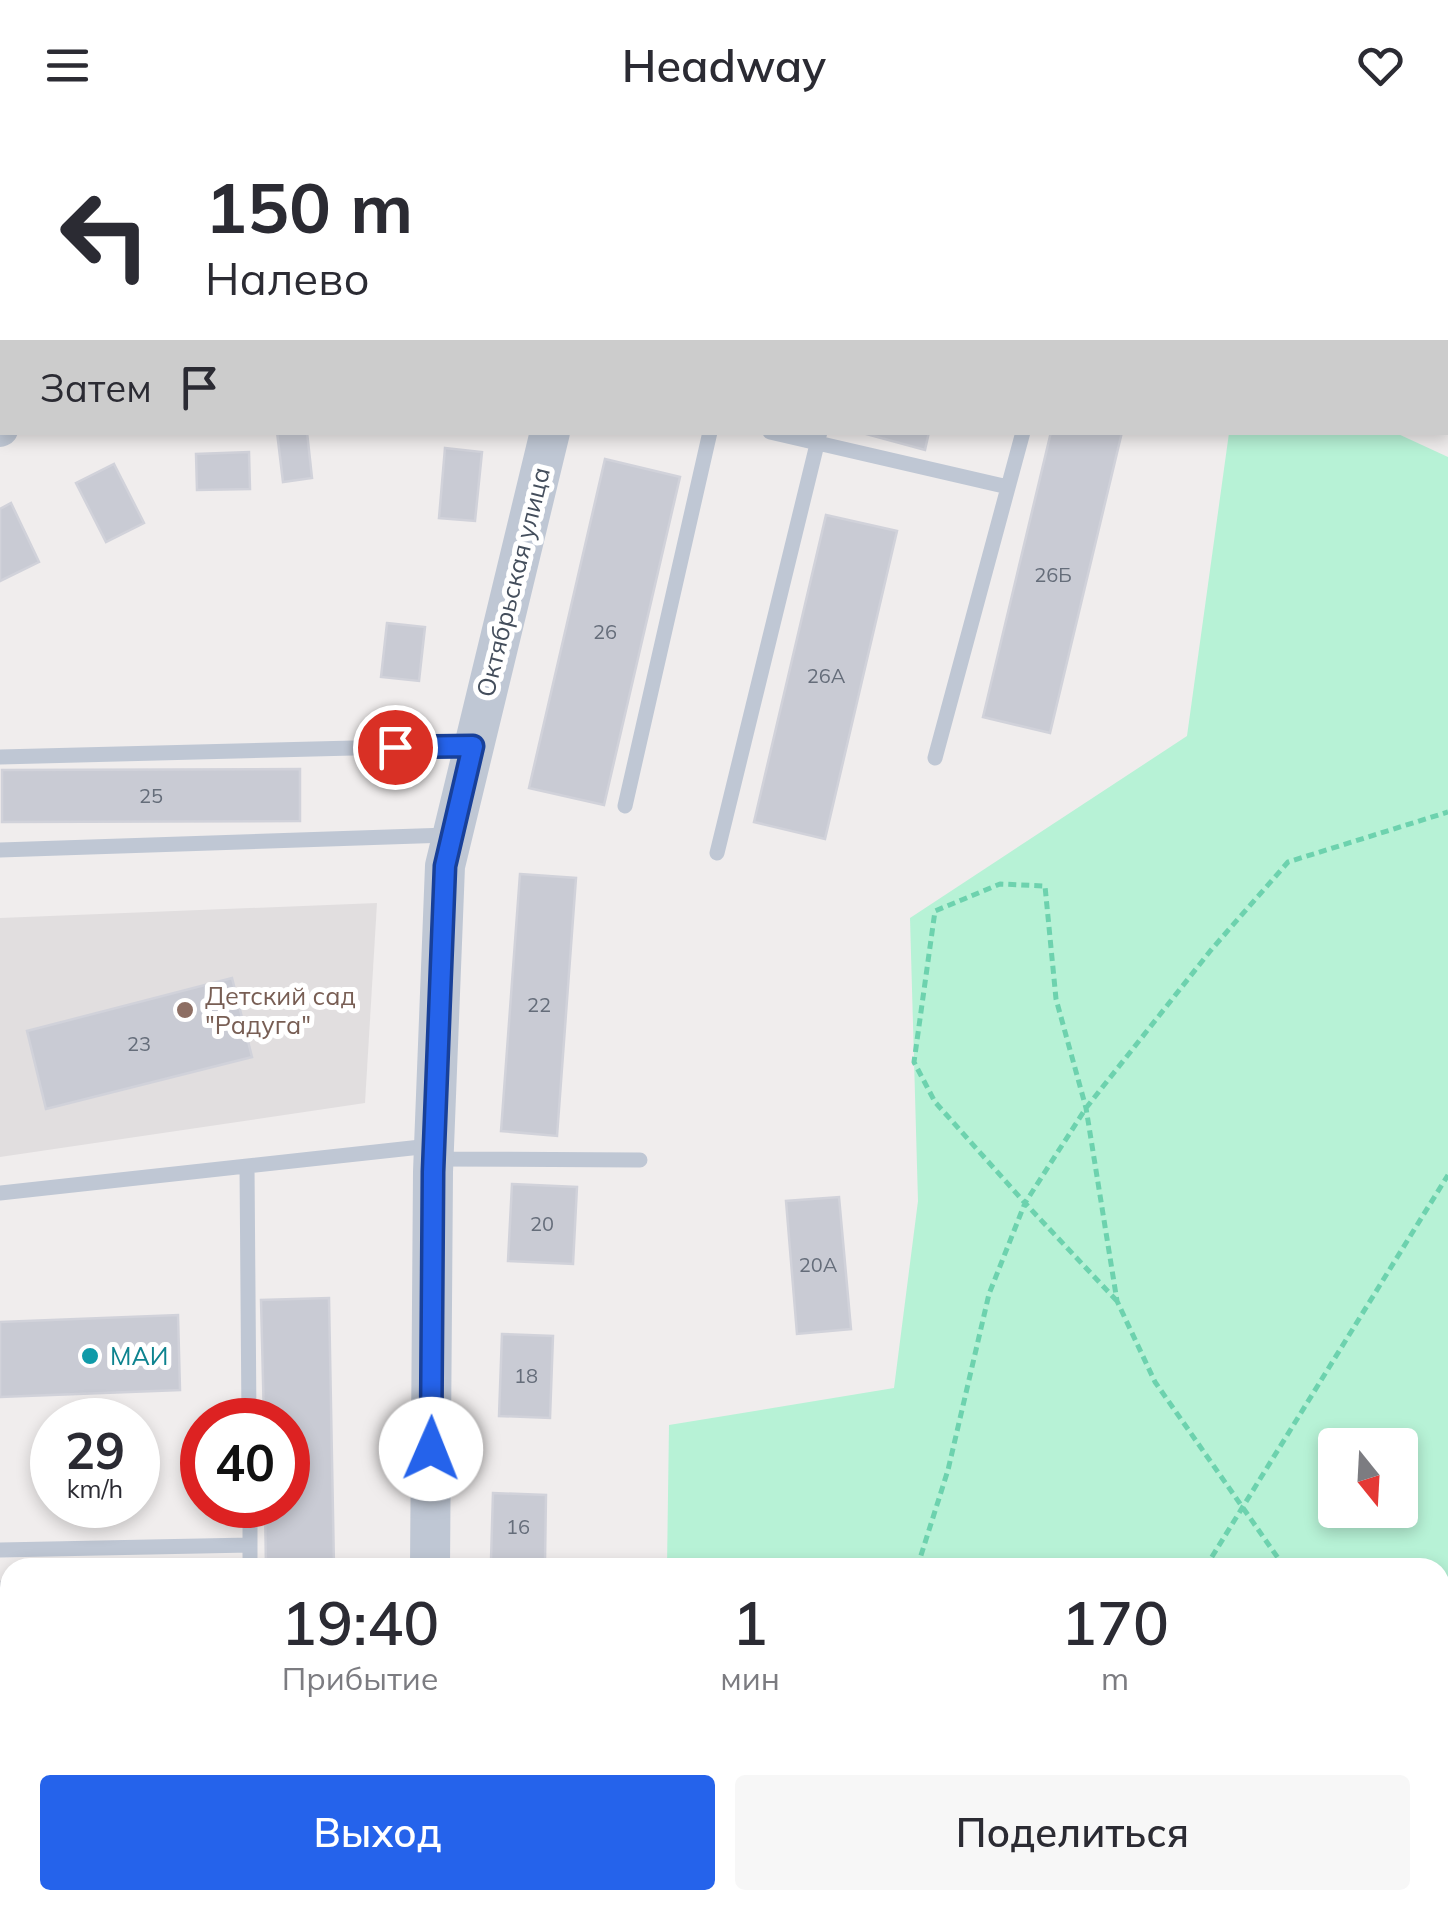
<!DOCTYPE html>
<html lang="ru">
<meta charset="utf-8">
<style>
body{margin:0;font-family:Mulish,sans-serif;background:#f7f7f7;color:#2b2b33;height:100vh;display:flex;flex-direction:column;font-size:38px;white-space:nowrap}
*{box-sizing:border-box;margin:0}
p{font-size:32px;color:#7c7c81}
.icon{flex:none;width:55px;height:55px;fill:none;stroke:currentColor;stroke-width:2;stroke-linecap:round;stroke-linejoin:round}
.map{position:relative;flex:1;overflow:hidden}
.drawer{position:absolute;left:0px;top:1428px;width:1450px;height:352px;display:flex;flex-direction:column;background:#fff;border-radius:30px 30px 0 0;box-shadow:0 5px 15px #0003}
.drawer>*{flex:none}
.top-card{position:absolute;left:0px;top:0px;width:1450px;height:305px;box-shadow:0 5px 15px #0003;background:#fff;color:#2b2b33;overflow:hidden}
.needle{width:65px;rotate:162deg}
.fabs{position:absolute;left:1318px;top:1298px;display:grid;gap:20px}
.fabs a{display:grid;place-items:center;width:100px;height:100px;border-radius:10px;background:#fff;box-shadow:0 5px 15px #0003;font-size:50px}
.speed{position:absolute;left:30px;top:1268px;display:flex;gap:20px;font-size:50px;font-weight:700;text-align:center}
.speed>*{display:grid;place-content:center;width:130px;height:130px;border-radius:50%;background:#fff;box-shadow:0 5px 15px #0003;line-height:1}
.speed small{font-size:25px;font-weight:400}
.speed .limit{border:15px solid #d22;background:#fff;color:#111}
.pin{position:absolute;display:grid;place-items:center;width:85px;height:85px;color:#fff;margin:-42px;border:5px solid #fff;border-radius:50%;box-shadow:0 2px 10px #0007}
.me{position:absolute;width:110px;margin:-55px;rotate:1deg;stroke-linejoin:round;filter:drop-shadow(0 0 8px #0008)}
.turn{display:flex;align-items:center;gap:35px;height:210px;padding:0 40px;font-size:45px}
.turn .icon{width:130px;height:130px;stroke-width:2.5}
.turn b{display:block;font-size:70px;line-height:85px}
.then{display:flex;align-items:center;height:95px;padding:0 40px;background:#0003;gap:20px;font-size:38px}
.eta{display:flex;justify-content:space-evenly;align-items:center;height:170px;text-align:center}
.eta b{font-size:60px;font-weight:600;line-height:70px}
.primary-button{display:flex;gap:20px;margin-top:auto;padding:20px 40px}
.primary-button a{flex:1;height:115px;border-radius:10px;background:#2563eb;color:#fff;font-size:40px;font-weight:600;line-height:115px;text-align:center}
.primary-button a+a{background:#f7f7f7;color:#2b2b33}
header{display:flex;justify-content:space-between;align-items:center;height:130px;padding:0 40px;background:#fff;font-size:45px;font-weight:600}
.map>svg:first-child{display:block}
</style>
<header><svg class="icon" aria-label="menu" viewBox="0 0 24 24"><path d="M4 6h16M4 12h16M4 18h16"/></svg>Headway<svg class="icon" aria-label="heart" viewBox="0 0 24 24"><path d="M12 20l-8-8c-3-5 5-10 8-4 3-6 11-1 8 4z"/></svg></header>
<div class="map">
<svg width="1448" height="1778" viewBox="0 0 1448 1778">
<rect width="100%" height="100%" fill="#f0eded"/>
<path fill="#e1dedf" d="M377 773 365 973 0 1027V788Z"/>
<path fill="#b7f2d6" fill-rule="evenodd" d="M1229 303H1396L1448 327V1778H792L790 1770H1440V1438L667 1437 669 1295 894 1258 918 1071 910 788 1187 606ZM1335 1315H1400V1380H1335Z"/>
<path fill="#c9cbd4" stroke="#d1d2da" stroke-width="2.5" d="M695 0H759L695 2Z
M929 0H999L928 2Z
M277 302H307L312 348 283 352Z
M859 302H929L925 320Z
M1051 302H1122L1050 603 983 587Z
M445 318 482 322 475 391 439 388Z
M249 322 250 359 197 360 196 324Z
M605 329 680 347 604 675 529 658Z
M114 334 144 393 106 412 76 353Z
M11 373 39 432 0 451V379Z
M826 385 897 401 825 709 754 692Z
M387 493 425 497 419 551 381 547Z
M300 639V691L2 692V640Z
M520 744 576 748 557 1006 501 1001Z
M232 848 252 927 46 979 27 901Z
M512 1054 577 1057 573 1134 508 1131Z
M839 1067 851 1199 797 1204 786 1071Z
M329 1168 334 1438H266L265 1375H288V1290H264L261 1170Z
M178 1185 180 1260 0 1267V1192Z
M502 1204 553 1206 550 1288 499 1286Z
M493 1363 546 1365 545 1431 491 1430Z
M0 1452H10V1510H0Z
M527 1770H625L626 1778H528Z"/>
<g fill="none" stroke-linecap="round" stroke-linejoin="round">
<path stroke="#6dd2ae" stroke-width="5" stroke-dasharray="8 5" stroke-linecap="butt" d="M1117 1171 1025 1073 935 972 914 932 935 781 1000 754 1045 756 1056 869 1086 978 1117 1171 1155 1252 1285 1438
M917 1438 948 1340 989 1164 1025 1073 1086 978 1211 820 1288 732 1448 682
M1205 1438 1448 1045
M1440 1672 1448 1685
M1146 1770 1155 1778
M846 1778 849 1770
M974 1778 982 1770"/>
<path stroke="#bfc7d4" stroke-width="15" d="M1181 0 1182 2
M1199 0 1202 2
M1380 0 1381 2
M779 2V0
M893 2 894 0
M1104 2 1105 0
M1322 2 1328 0
M770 302 1008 357
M0 627 473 615
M935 628 1023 302
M625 676 710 302
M0 720 448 705
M717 723 820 302
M434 1029 640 1030
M247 1036 249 1290
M0 1063 430 1016
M250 1375V1438
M0 1420 250 1415
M0 1555H10
M0 1583 10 1601
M35 1770 36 1778
M268 1778V1770"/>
<path stroke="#bfc7d4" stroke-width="32" d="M0 301 2 300"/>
<path stroke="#bfc7d4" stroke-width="40" d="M627 2 628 0
M430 1438 433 1042 445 736 550 302
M433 1770V1778"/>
</g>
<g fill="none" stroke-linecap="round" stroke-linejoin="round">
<g stroke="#184099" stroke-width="25">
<path id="route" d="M395 617 473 616 445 736 433 1042 431 1319"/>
</g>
<use href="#route" stroke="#2563eb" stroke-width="18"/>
</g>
<circle fill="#8d6e63" stroke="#fff" stroke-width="4" cx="185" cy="880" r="10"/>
<circle fill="#0f9aa8" stroke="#fff" stroke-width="4" cx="90" cy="1226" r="10"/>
<g text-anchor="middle" stroke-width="10" stroke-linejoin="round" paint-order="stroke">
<g font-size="20" fill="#656d7a">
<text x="1053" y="452">26Б</text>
<text x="605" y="509">26</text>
<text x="826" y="553">26А</text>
<text x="151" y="673">25</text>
<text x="539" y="882">22</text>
<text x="139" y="921">23</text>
<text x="542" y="1101">20</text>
<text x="818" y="1142">20А</text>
<text x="526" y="1253">18</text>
<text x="518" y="1404">16</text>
</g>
<g font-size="25" fill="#444e5c" stroke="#fff">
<text transform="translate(513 452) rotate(-76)" y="9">Октябрьская улица</text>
</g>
<g font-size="25" fill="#785e54" stroke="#fff" text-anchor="start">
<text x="205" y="875">Детский сад<tspan x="205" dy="29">"Радуга"</tspan></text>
</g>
<g font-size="25" fill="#0d838f" stroke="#fff" text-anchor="start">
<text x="110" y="1235">МАИ</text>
</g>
</g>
</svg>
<div class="fabs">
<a><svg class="needle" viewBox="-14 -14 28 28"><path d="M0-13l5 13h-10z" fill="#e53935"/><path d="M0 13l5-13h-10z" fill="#7c7c81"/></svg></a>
</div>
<div class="speed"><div>29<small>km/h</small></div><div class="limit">40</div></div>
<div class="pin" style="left:395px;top:617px;background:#d93025"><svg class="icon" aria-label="arrive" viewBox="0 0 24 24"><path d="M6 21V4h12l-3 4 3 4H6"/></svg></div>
<svg class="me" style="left:431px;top:1319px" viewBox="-20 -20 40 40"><circle r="19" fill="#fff"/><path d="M0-13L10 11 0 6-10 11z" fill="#2563eb"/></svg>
<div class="top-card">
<div class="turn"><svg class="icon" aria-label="left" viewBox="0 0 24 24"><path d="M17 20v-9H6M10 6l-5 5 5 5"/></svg><div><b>150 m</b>Налево</div></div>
<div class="then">Затем<svg class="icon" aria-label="arrive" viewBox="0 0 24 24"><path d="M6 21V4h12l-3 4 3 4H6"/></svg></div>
</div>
<section class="drawer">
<div class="eta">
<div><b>19:40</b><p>Прибытие</p></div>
<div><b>1</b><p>мин</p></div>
<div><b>170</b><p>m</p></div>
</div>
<div class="primary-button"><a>Выход</a><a>Поделиться</a></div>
</section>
</div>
